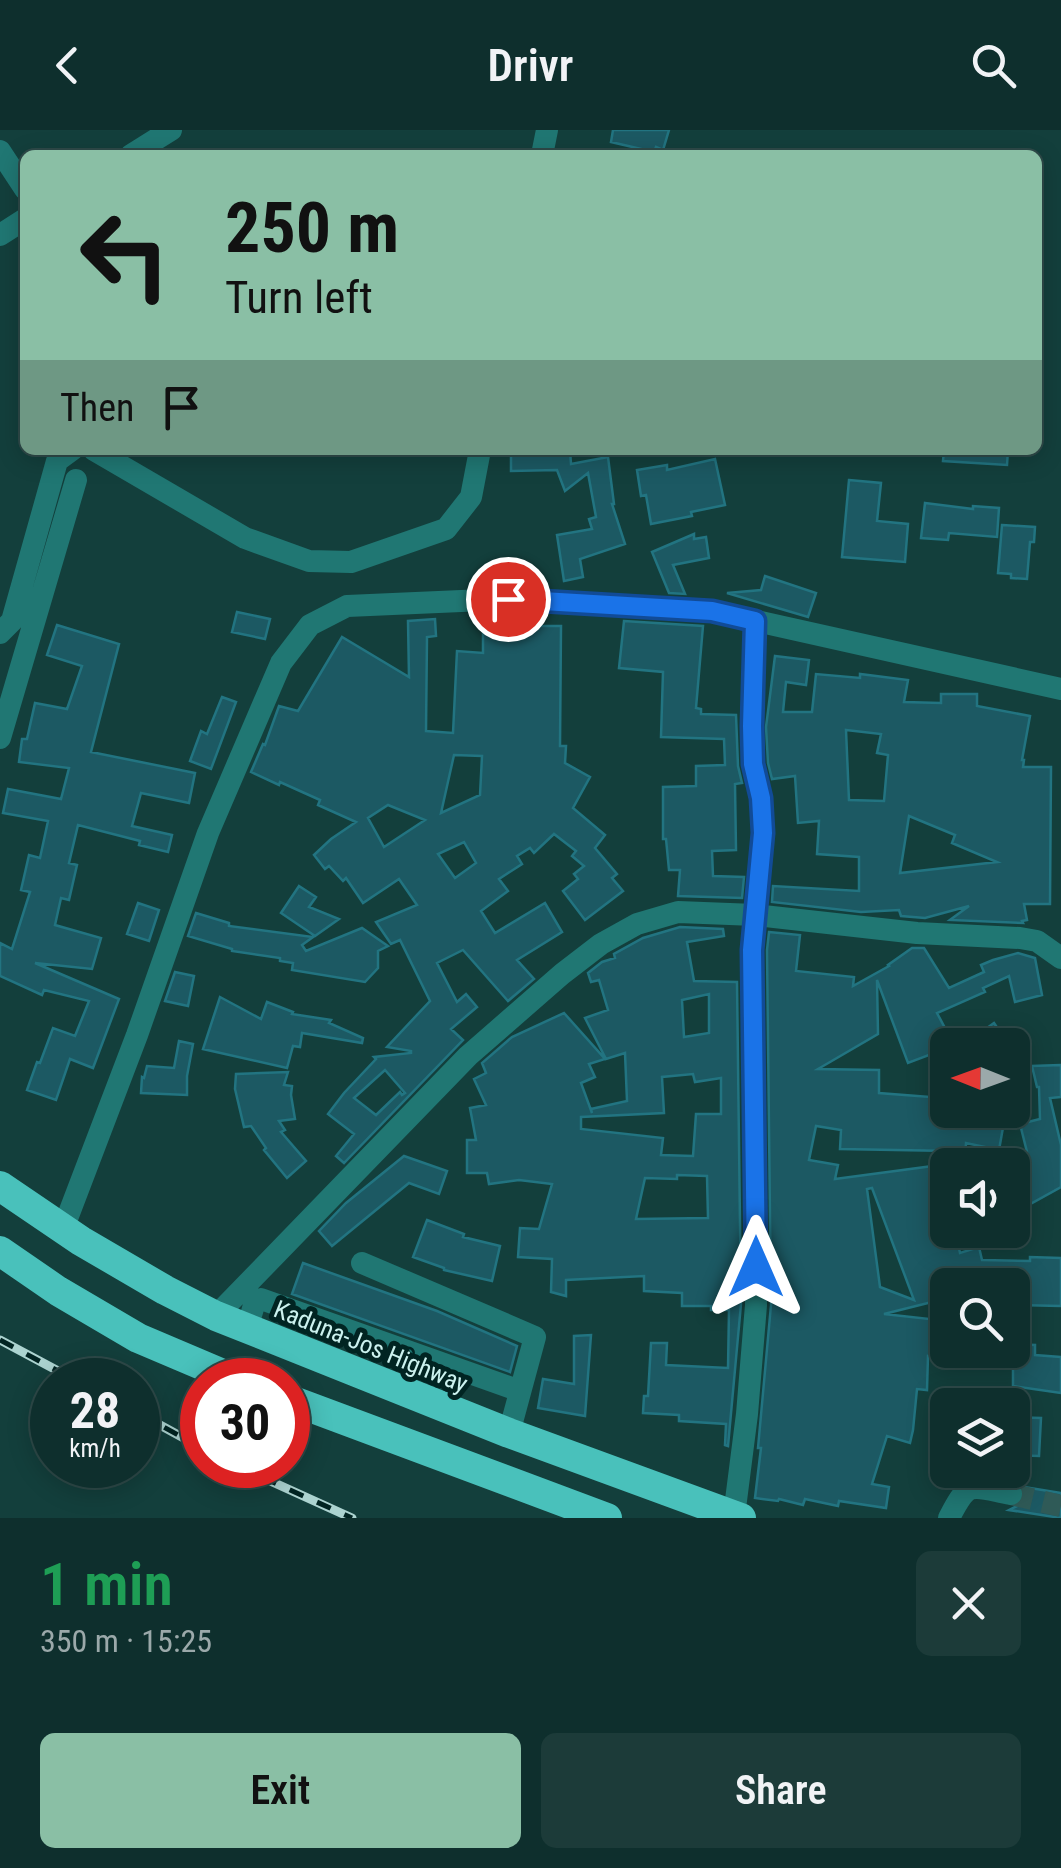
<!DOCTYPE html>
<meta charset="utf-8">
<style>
body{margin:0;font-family:"Roboto Condensed",sans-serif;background:#1c3b39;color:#f1f3f6;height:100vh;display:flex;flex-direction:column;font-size:38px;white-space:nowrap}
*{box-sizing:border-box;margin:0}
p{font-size:32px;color:#9ba9aa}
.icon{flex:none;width:55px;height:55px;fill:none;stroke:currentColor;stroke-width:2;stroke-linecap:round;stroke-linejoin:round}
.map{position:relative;height:1388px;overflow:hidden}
.drawer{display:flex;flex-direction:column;background:#0e2f2d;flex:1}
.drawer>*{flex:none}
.hud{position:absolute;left:20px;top:20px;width:1022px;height:305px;border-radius:15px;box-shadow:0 5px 25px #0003,0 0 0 2px #2e4a49;background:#8abfa5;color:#111;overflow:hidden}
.needle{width:65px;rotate:271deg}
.controls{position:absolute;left:930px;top:898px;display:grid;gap:20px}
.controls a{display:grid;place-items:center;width:100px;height:100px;border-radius:15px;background:#0e2f2d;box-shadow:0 5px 25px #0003,0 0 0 2px #2e4a49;font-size:50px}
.speed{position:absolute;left:30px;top:1228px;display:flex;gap:20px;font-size:50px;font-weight:700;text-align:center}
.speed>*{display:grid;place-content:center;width:130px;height:130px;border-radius:50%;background:#0e2f2d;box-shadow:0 5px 25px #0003,0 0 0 2px #2e4a49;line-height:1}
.speed small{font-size:25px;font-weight:400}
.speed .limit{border:15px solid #d22;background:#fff;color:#111}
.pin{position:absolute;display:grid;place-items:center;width:85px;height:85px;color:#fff;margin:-42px;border:5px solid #fff;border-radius:50%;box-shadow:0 2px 10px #0007}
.me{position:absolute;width:110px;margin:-55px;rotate:0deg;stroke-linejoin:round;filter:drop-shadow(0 0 8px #0008)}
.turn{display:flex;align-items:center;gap:35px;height:210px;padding:0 40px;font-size:45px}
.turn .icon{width:130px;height:130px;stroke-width:2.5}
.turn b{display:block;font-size:70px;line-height:85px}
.then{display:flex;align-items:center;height:95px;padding:0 40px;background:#0003;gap:20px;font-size:38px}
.round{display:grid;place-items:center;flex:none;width:105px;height:105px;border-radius:15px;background:#1c3b39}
.overview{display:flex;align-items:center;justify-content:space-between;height:170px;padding:0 40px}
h1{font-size:60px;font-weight:600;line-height:75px;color:#1e9e55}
.cta{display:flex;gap:20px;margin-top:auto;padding:20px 40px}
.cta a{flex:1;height:115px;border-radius:15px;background:#8abfa5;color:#111;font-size:40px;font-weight:600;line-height:115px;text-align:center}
.cta a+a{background:#1c3b39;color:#f1f3f6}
header{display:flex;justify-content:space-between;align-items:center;height:130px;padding:0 40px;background:#0e2f2d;font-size:45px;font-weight:600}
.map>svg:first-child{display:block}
</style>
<header><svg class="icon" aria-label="back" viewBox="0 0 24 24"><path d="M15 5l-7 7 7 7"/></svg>Drivr<svg class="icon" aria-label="search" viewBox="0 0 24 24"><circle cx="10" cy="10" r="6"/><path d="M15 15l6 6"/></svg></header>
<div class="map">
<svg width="1061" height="1388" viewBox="0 0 1061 1388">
<rect width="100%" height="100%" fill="#133f3c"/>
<path fill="#1c5963" stroke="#227481" stroke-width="2.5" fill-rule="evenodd" d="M613 0H669L663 20 656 17 654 22 611 12Z
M511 320H570L571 334 608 327 614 374H612L625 414 580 429 583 447 564 451 557 405 592 399 589 389 596 387 588 343 565 361 557 340 511 341Z
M944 320H1008L1007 335 943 331Z
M715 329 725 375 691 382 692 386 651 394 646 365 641 366 637 340 667 335V340Z
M849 350 881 353 877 391 908 394 905 432 842 427Z
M925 373 973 379V376L999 378 997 407 949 403 948 410 921 408Z
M1002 395 1035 397 1034 412H1030L1027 449 1011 448V444L998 443Z
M694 404V409L706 407 709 428 673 435 685 464 669 463 652 422Z
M765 446 816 463 808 487 727 463 761 460Z
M237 482 270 489 265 509 232 502Z
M435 489 436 506 427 507 426 601 453 603 457 521 483 523V496H561L560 616H566L565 633 590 647 573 678 605 705 595 718 617 744 612 748 623 761 585 790 563 761 578 749 574 744 584 736 572 726 576 721 554 704 534 723 530 718 517 726 522 734 499 749 508 761 481 781 495 803 545 773 562 802 517 830 534 849 508 871 463 820 437 833 457 872 466 864 477 877 451 899 463 910 344 1033 336 1026 354 1004 328 984 344 963 376 929 374 927 411 923V921L387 917 430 871 400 810 391 814 376 792 417 775 399 749 363 773 346 748 343 751 329 736 325 739 314 725 331 709 356 692 318 675 320 670 280 652 279 655 251 642 263 614 265 615 279 576 298 581 342 507 409 547 408 491ZM454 625 482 626 480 665 441 683ZM388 675 425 690 384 717 368 688ZM464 712 476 733 455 748 438 724ZM385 940 405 963 402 965 400 962 376 985 354 968Z
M624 491 703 496 696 578 701 579V584L736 585 738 636 742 653 735 654 736 720 712 721 713 746 744 747 742 768 678 766 680 740H669L666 709H663V657L696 656V636L725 635 724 609 661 607 663 542 619 538Z
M57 495 119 514 91 622 195 643 189 673 141 663 132 696 172 705 168 722 139 715 140 711 78 695 69 733 77 735 69 770 61 768 55 795 101 808 92 839 35 833 119 869 93 938 70 929 56 970 27 960 37 932 40 933 53 898 75 906 89 871 44 860 42 865 0 846V813L12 819 30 762 21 760 29 725 40 728 48 691 3 683 8 659 61 669 69 638 19 632 22 609H27L35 573 67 579 82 536 47 525Z
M775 526 809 530 806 555 786 552 783 582H812L816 544 860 548V544L908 550 904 572 941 573V564H977V576L1030 586 1022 630H1024L1023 637H1051L1050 774H1024L1027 790 1022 791 1023 793 950 790 969 776 925 788 901 786 899 780 861 782 772 772 773 756 859 761V727L817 724 819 691 798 693 795 646 772 649 768 633 766 597ZM846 600 881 604 877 623 888 625 884 671 849 670ZM909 686 955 705 952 713 997 732 900 743Z
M222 567 236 572 211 639 190 631 201 601 207 604Z
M299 756 316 767 309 777 339 789 315 806 281 783Z
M138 773 159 780 149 811 127 804Z
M196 783 229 793V796L313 807 302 815 306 821 362 798 388 816 378 821V838L365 852 292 840 293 833 280 831V828L232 821V819L188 806Z
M680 797 723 799 724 806 687 812 694 851 737 852 741 1174 728 1316 725 1315 726 1294 679 1291V1285L643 1283 644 1266H648L651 1213H667L666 1235 728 1238 729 1180H711V1176H682V1163L644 1161V1146L566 1150V1166L551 1162 552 1129 518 1127 520 1098 539 1099 552 1054 519 1050 489 1054 487 1043H467V1010H476L470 978 486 975 474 949 486 943 482 933 512 907 564 883 605 929 589 934 595 947 581 953 592 983 591 979 627 971 625 923 606 929 585 888 608 880 599 850 591 852 588 843 602 832 615 828 614 824 643 808ZM709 864V903L684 907 682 870ZM693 944 695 952 721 948V984H696L693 1026 661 1025 663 1008 581 999V987L664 983 662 947ZM677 1045 707 1046 708 1088 636 1089 645 1048 677 1049Z
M769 802 800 805 796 841 854 847 853 856 889 836 888 835 912 818H924L949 858 984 842 981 835 993 830 1018 823 1035 828 1042 865 1015 872 1009 846 983 858 985 862 937 883 954 915H948V980H972L971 986 1004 992 999 1020 966 1013 965 1028 951 1027V1021L840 1019 841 1000 816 996 809 1030 838 1035 835 1049 948 1034V1100H955L960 1123 979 1117 982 1130 1030 1131V1127L1061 1128V1176L1012 1175V1155H948V1168L884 1184 948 1191V1228L928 1226 927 1260 917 1259 913 1300 910 1313 887 1306 872 1354 889 1357 886 1378 839 1371 838 1376 805 1369 803 1375 779 1369 778 1371 755 1368 761 1318H758L771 1175 767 820ZM877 850 908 933 942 920 930 967 879 963V940L818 939 878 904ZM872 1058 914 1170 880 1157 867 1059Z
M175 842 194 846 188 876 165 871Z
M220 867 261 889 267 872 293 882 292 884 331 890 329 893 363 908 362 913 302 903 300 917 293 916 287 938 203 919Z
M994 893 1009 915H963Z
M179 911 193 914 187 946V965L141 963 142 947 144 948 147 936 174 938Z
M1061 935V967L1050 968 1061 1015V1057L1023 1078 1012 1072V1041L1027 1022 1020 994 1040 989 1039 957H1037L1032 936Z
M288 942 284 955 292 956 291 965 295 989 279 991 285 1000 281 1002 306 1031 287 1048 264 1020 266 1018 251 996 244 997 235 959 236 944Z
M404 1026 447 1041 439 1064 409 1053 332 1116 319 1101 346 1073Z
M427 1090 464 1104 463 1107 500 1116 492 1151 444 1140V1138L413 1127Z
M303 1133 437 1181 517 1216 510 1242 292 1164Z
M591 1205 585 1286 538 1278 543 1249 574 1254V1206Z
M1012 1214 1035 1215V1225L1061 1227V1263L1013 1256V1235H1010Z
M1012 1287 1041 1288 1039 1326 1012 1325Z
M1024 1357 1061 1363V1388L1009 1380 1023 1373 1026 1366Z"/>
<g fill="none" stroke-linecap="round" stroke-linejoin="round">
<path stroke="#2f5a57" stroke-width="22" stroke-dasharray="22 11" stroke-linecap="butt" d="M1011 1364 1061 1376"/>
<path stroke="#207773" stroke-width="22" d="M0 21 25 59
M131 25 171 0
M542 25 547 0
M0 105 25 89
M94 320 245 408 309 431 351 432 446 399 471 367 480 320
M0 503 12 491 57 331 72 320
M0 608 76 350
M63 1099 137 905 208 703 281 533 310 495 347 476 507 469 712 481 1061 559
M362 1133 535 1207 509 1303
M216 1186 468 926 562 844 601 814 637 794 678 782 755 785 917 803 1020 808 1037 811 1061 828
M247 1199 254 1175 261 1169 520 1261
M734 1386 747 1284 756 1175 752 819 763 703 761 668 753 635 751 597 755 491
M949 1388C969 1349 970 1356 1011 1364"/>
<path stroke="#49c1bb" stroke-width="30" d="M0 1056 81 1111 165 1160 216 1186 509 1303 741 1388
M0 1121 58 1161 138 1208 237 1250
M288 1269 607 1388"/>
<g stroke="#acd3d0" stroke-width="9">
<path id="rail" d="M0 1210 75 1250
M138 1283 202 1318
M235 1335 352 1388"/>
</g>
<use href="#rail" stroke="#012422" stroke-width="5" stroke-dasharray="15" stroke-linecap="butt"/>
</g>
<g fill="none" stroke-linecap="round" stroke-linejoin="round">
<g stroke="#114b97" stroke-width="25">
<path id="route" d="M508 469 712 481 755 491 752 596 753 634 761 668 763 703 752 820 756 1137"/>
</g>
<use href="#route" stroke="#1a73e8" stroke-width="18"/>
</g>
<g text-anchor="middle" stroke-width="10" stroke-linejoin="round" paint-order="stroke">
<g font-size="25" fill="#ccf2ef" stroke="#012422">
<text transform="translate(371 1216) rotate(22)" y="9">Kaduna-Jos Highway</text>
</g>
</g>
</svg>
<div class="controls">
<a><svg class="needle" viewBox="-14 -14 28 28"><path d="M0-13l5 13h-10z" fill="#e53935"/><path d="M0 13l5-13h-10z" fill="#9ba9aa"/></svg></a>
<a><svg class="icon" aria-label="sound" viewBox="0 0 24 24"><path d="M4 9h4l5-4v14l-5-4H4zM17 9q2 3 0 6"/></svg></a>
<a><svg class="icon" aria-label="search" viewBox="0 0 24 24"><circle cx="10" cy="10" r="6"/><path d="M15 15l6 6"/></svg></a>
<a><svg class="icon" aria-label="layers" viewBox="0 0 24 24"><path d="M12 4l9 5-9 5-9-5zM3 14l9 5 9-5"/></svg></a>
</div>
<div class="speed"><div>28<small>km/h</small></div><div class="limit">30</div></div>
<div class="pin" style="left:508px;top:469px;background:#d93025"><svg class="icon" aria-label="arrive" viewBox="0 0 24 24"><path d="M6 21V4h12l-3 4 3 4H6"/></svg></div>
<svg class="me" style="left:756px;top:1137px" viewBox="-20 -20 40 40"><path d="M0-17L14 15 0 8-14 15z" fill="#1a73e8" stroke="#fff" stroke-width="4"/></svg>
<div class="hud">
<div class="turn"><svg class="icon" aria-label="left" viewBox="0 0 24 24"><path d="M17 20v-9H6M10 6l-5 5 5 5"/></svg><div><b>250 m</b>Turn left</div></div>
<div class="then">Then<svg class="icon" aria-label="arrive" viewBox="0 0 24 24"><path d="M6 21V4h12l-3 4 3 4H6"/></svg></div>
</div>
</div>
<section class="drawer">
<div class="overview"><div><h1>1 min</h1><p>350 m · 15:25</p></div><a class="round"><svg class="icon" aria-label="close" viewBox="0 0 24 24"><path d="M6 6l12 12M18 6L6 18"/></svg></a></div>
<div class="cta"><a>Exit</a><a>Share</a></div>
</section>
